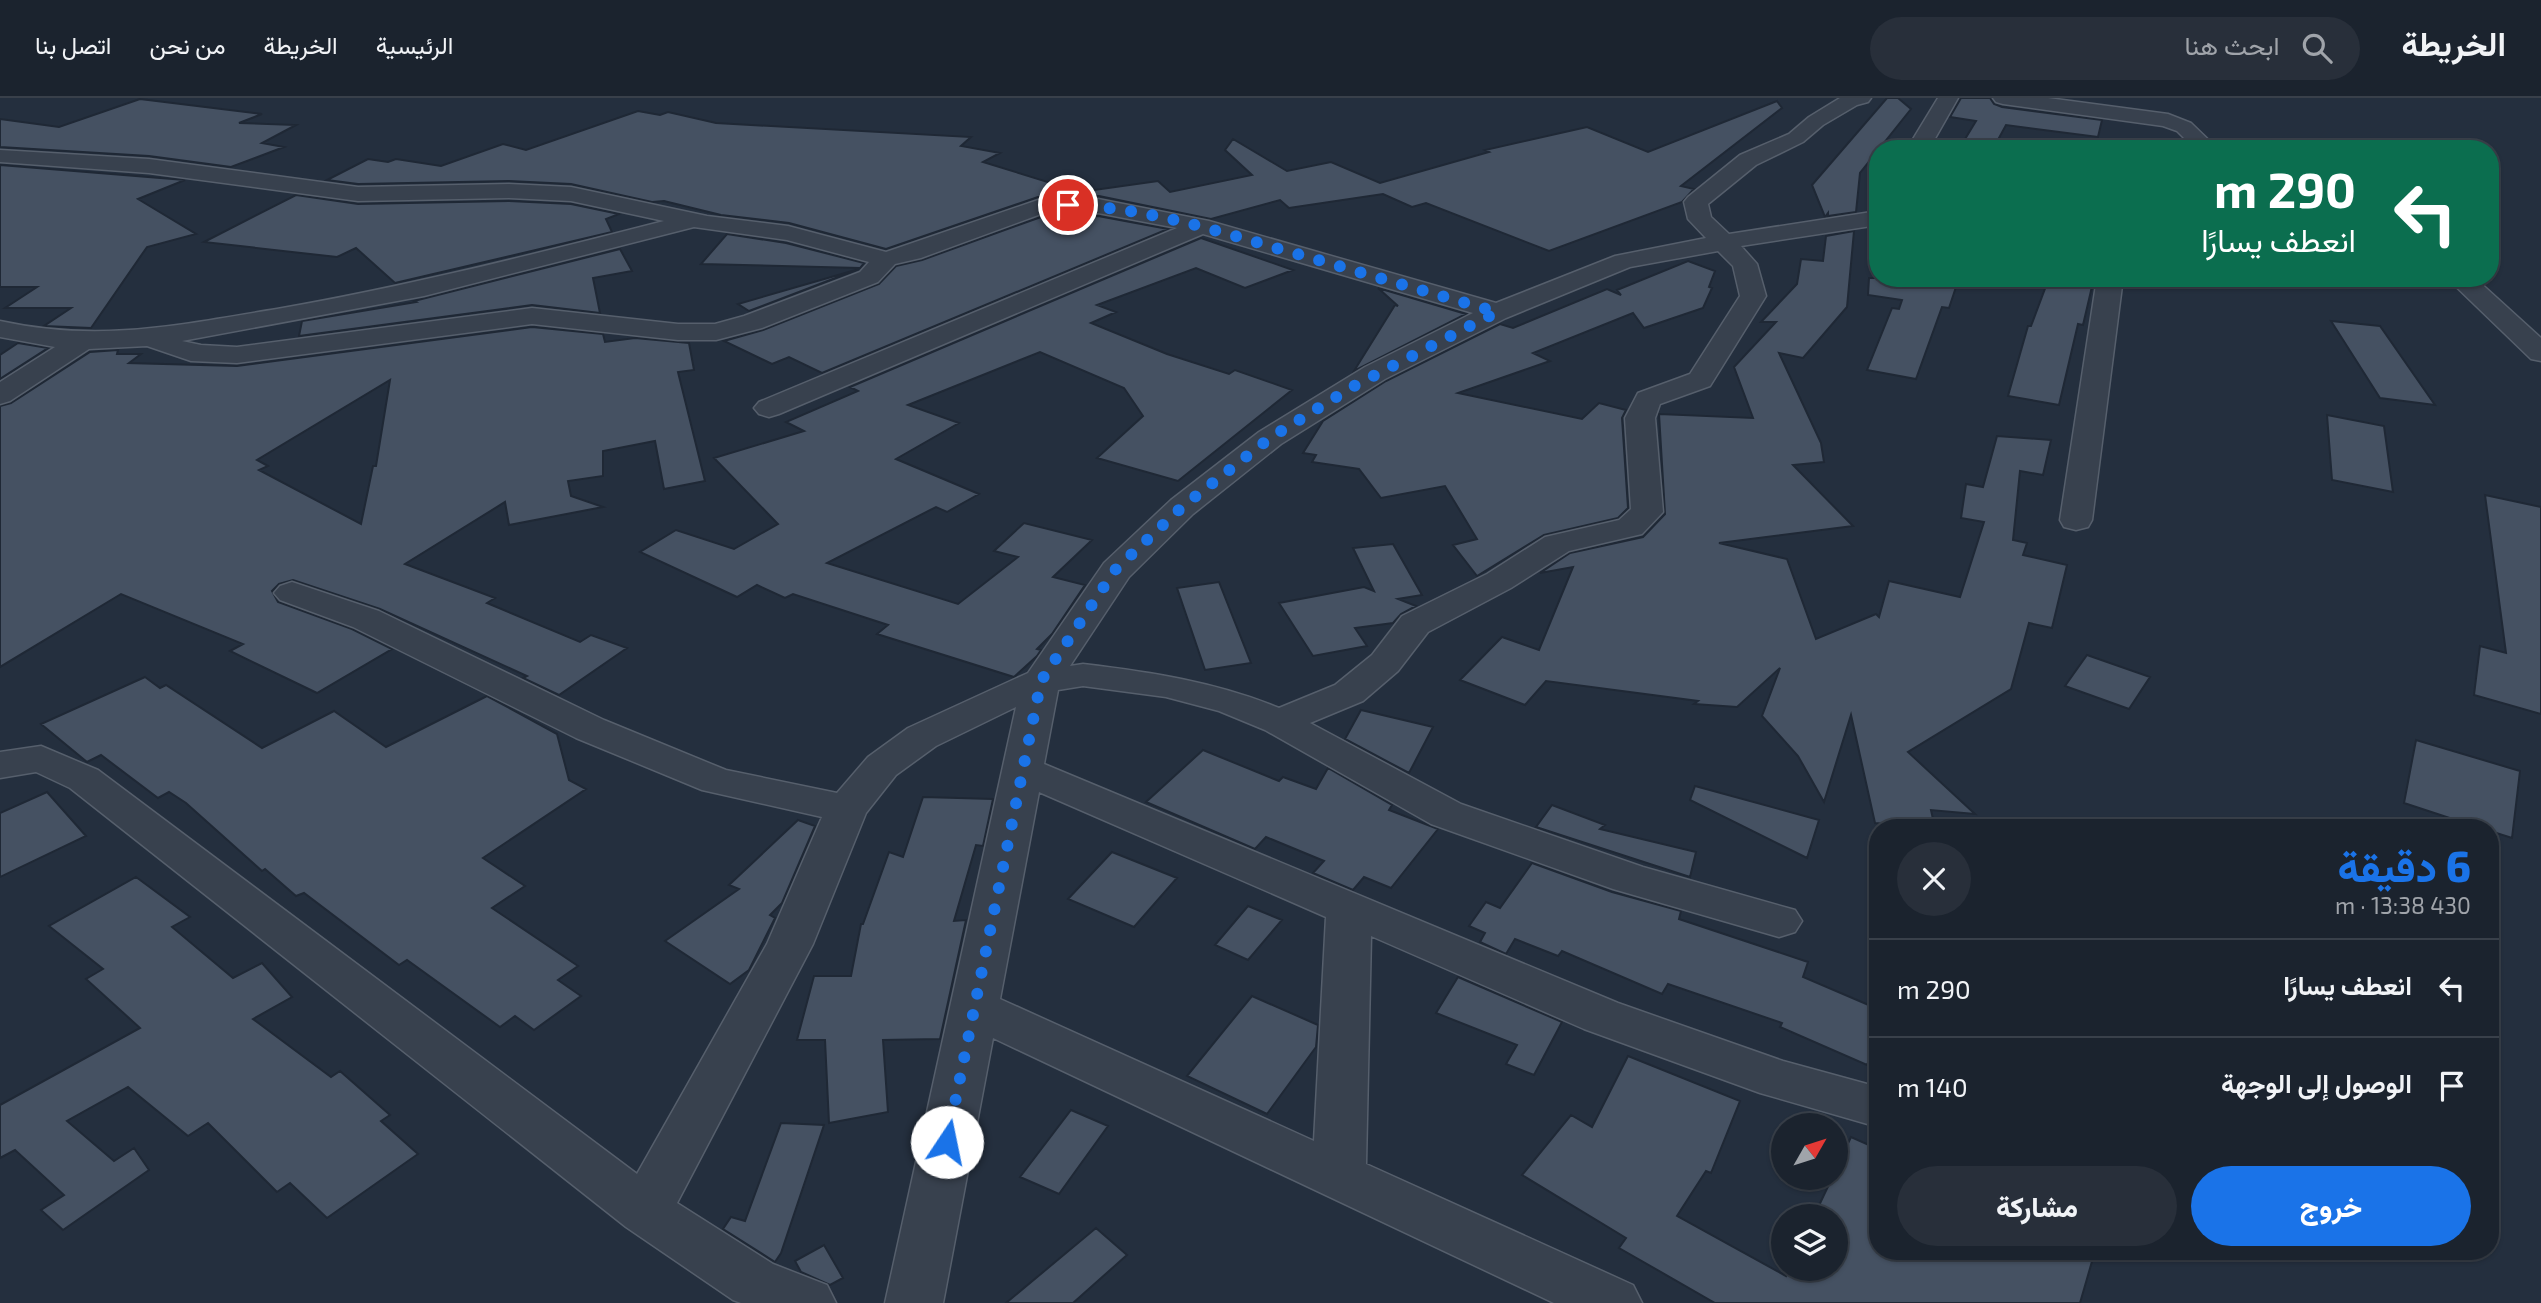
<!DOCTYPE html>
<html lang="ar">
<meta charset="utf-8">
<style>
body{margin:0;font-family:"Exo 2",Vazirmatn,sans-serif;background:#282f3a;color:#f1f3f6;direction:rtl;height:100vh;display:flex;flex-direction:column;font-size:26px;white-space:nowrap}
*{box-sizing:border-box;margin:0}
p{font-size:23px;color:#a0a4aa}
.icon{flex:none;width:38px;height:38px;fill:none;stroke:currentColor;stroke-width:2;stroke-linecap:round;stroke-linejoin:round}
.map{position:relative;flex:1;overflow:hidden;direction:ltr}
.side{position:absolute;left:1869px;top:721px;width:630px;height:441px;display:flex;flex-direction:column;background:#1b232e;border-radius:28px;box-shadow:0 2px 5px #0004,0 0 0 2px #39404a;direction:rtl}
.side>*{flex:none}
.guide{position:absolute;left:1869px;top:42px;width:630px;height:147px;border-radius:28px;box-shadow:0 2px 5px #0004,0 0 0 2px #39404a;direction:rtl;background:#0b6e4f;color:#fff;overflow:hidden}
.needle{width:46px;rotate:51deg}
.fabs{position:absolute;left:1771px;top:1015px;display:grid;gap:14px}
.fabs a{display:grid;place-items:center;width:77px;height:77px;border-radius:50%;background:#1b232e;box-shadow:0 2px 5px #0004,0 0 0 2px #39404a;font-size:35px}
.pin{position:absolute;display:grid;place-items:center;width:60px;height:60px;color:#fff;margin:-30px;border:4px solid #fff;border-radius:50%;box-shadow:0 2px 7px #0007}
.me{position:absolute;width:77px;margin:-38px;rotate:11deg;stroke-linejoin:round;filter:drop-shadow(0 0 5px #0008)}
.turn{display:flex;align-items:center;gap:24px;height:147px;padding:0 28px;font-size:32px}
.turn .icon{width:91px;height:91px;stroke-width:2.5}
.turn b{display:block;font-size:49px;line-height:60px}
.round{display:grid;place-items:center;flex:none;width:74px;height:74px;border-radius:37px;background:#282f3a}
.headline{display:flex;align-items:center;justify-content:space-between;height:119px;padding:0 28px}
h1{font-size:42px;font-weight:800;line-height:52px;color:#1a73e8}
.action{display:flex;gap:14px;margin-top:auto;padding:14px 28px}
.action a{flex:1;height:80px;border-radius:42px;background:#1a73e8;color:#fff;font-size:28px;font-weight:800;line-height:80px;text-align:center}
.action a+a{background:#282f3a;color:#f1f3f6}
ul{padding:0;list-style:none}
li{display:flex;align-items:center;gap:21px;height:98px;padding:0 28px;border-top:2px solid #39404a}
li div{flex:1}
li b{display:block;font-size:26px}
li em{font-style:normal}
header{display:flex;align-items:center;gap:42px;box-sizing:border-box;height:98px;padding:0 35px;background:#1b232e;border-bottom:2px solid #39404a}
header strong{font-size:33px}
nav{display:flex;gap:38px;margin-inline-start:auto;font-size:24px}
.search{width:490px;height:63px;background:#282f3a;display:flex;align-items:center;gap:18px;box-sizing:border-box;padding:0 24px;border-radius:38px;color:#a0a4aa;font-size:26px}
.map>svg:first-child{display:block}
</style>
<header>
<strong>الخريطة</strong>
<div class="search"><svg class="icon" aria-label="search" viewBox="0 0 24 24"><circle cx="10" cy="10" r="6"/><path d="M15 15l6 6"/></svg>ابحث هنا</div>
<nav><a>الرئيسية</a><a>الخريطة</a><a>من نحن</a><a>اتصل بنا</a></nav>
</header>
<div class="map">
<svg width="2541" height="1205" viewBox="0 0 2541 1205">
<rect width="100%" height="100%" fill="#242f3e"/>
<path fill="#455162" stroke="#1f2835" stroke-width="2" fill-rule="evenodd" d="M1887 0H1898L1911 11 1860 75 1856 114 1828 118V115L1825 119 1812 87Z
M1961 0H1990L1994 6 2002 9 2102 22 2098 39 2006 27 1993 51H1959L1976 23 1950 19Z
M140 1 262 16 239 25 296 27 262 45 284 49 231 69 149 58 0 49V21L59 29Z
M1777 3 1782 10 1681 88 1694 91 1682 104 1549 153 1426 105 1412 109 1383 96 1289 110 1280 102 1211 121 1099 98 1038 99 886 151 789 125 721 117 664 103 652 104 571 86 509 83 358 86 327 82 368 61 388 64 396 61 441 68 503 46 526 52 638 13 660 17 668 14 716 25 971 39 961 48 1000 55 983 64 1080 94 1158 83 1170 94 1252 77 1225 52 1233 41 1287 73 1331 64 1380 85 1489 54 1485 52 1587 29 1648 54Z
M0 67 185 82 138 101 196 136 147 149 91 230 44 228 71 210H5L37 189H0Z
M296 97 358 106 509 103 571 106 619 116 606 121 612 134 395 185 356 150 337 159 204 144Z
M1098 118 1168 131 822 275 789 259 772 266 724 243 763 232 879 186 896 168 922 162 1041 119Z
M1854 133 1847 209 1803 260 1779 255 1821 345 1824 364 1793 367 1853 428 1719 445 1787 461 1816 541 1876 516 1879 519 1889 483 1960 499 1984 424 1961 420 1966 386 1983 389 1997 338 2051 342 2043 377 2020 373 2013 442 2027 445 2023 457 2067 467 2052 530 2029 525 2011 591 1908 654 1975 716 1931 712 1935 730 1875 725 1851 617 1824 704 1798 658 1762 618 1780 570 1737 609 1694 606 1698 603 1546 583 1525 607 1460 582 1502 539 1539 552 1573 469 1540 475 1570 455 1643 439 1665 416 1659 316 1753 320 1734 269 1776 224H1761L1797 186 1801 161 1823 163 1826 138Z
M727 136 786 145 864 165 860 170 701 166Z
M1201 140 1293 172 1245 190 1196 170 1097 207 1116 214 1091 225 1167 256 1229 276 1235 272 1292 292 1178 383 1097 360 1143 318 1124 290 1040 254 908 307 959 325 896 361 979 396 947 414 936 409 827 465 958 506 1018 459 994 453 1024 425 1092 442 1053 479 1085 487 1052 536 1037 551 1041 552 1037 558 1014 579 877 536 888 527 793 496 785 500 757 487 737 499 640 454 676 432 734 451 778 426 714 360 804 333 786 324 858 293 850 289Z
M620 151 632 173 593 180 600 215 532 207 299 238 302 223 416 204 414 203Z
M1688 163 1715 173 1709 189 1712 190 1703 210 1644 230 1633 215 1533 255 1550 263 1458 295 1582 321 1599 305 1626 312 1622 320 1628 410 1618 420 1544 437 1477 478 1453 447 1477 441 1445 388 1381 400 1359 371 1312 364 1316 357 1303 355 1323 323 1386 283 1500 226 1513 230 1607 191 1621 197 1617 192Z
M859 171 749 213 738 206Z
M1869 180H1959L1949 210 1942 209 1916 281 1867 272 1892 210 1899 211 1902 202 1868 197Z
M2049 180H2094L2083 227 2078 226 2059 307 2008 298 2028 228H2031Z
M1378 190 1466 216 1354 273 1395 207 1398 208Z
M2331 223 2380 228 2435 307 2380 300Z
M532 229 603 236 605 244 635 240 689 245 694 272 678 274 705 383 664 391 655 343 603 353V378L568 383 571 398 603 409 509 427 505 404 405 466 495 500 487 505 580 544 591 537 627 550 559 597 523 580 527 578 380 511 293 482 279 486 272 493 278 504 352 531 392 551 317 595 230 553 243 546 121 496 0 569V308L11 305 90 254 118 252 117 256H141L129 265 237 268ZM390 282 376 368H373L361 426 259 372 268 368 257 362Z
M18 245 48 250 0 281V257Z
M2327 317 2384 328 2393 394 2332 382Z
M2485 397 2541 409V616L2474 597 2480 548 2506 555Z
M1393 446 1422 497 1398 501 1416 508 1401 516 1393 525 1355 530 1367 548 1313 558 1279 505 1364 489 1374 493 1353 450Z
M1219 484 1251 565 1205 572 1177 490Z
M2087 557 2150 579 2129 611 2065 588Z
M145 579 160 590 166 587 262 650 334 613 386 649 487 598 557 636 569 682 586 691 483 760 525 788 492 810 578 868 558 882 581 898 534 932 515 918 500 929 407 862 399 867 304 795 296 798 265 771 262 773 186 705 169 694 158 700 101 657 87 664 41 626Z
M1361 612 1433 629 1409 675 1345 641Z
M2416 642 2520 673 2512 740 2490 733V730H2480L2404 705Z
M1203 652 1279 683 1283 679 1316 691 1328 670 1392 707 1389 712 1438 731 1391 790 1364 779 1353 792 1313 775 1324 763 1266 739 1255 751 1146 704Z
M1695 688 1819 722 1807 760 1690 702Z
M47 694 86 738 0 779V715Z
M923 699 993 701 983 748 976 747 954 823 966 822 940 941 883 942 888 1014 829 1025 825 942H797L814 878H851L861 826H863L889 754 903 759Z
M1552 707 1605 727 1600 731 1696 754 1690 779 1536 729Z
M798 722 815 728 782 805 770 817 775 820 749 872 730 886 665 843 739 791 729 787Z
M1112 754 1177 780 1134 829 1068 801Z
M1532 765 1612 794 1681 813 1679 821 1808 864 1803 879 1878 911V945L1867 967 1780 929 1782 925 1668 886 1662 896 1562 853 1558 858 1515 841 1506 856 1480 844 1485 835 1469 828 1486 804 1500 810Z
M136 779 190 819 172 829 233 880 262 865 292 899 253 921 331 979 340 973 390 1017 381 1023 418 1056 327 1120 290 1085 277 1094 208 1025 188 1038 128 989 67 1023 114 1063 134 1050 149 1072 63 1132 41 1112 64 1097 15 1052 0 1060V1007L140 930 86 881 103 871 49 828Z
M1248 808 1282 822 1248 862 1215 847Z
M1458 879 1562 924 1534 977 1506 966 1517 947 1436 915Z
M1252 898 1318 927 1316 949 1267 1016 1187 978Z
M1628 958 1740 1003 1711 1075 1706 1073 1677 1118 1786 1178 1789 1171H1836V1118H1814L1832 1080H1836V1071L1851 1039 1878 1051V1153H2095L2080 1205H1715L1619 1150 1626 1140 1522 1077 1571 1017 1592 1029Z
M1071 1012 1108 1028 1059 1096 1020 1079Z
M781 1025 824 1027 781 1155 775 1164 723 1131 731 1119 745 1123Z
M1096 1130 1127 1157 1073 1205H1006Z
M824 1147 843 1180 830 1187 801 1174 795 1163Z"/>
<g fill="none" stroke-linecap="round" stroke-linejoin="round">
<g stroke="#565f6c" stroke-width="3">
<path id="minor" d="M1840 0H1871L1868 4 1857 7 1823 27 1803 44 1756 67 1708 106 1711 119 1729 136 1878 113V127L1741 148 1757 166 1766 198 1710 288 1660 306 1655 320 1663 414 1642 436 1569 453 1511 490 1428 534 1398 573 1363 603 1310 625 1461 706 1643 769 1795 812 1802 823 1795 834 1779 839 1613 791 1431 726 1265 632 1219 613 1166 599 1083 588 1058 592 1044 666 1618 905 1783 963 1878 989V1029L1760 995 1584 931 1371 838 1366 1066 1633 1187 1642 1205H1554L993 940 943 1205H885L1016 609 936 648 896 677 866 715 813 846 677 1105 773 1166 827 1187 836 1205H741L733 1202 626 1129 70 690 36 674 0 680V654L41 648 98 672 637 1076 767 846 822 719 702 692 576 640 353 529 280 502 274 495 280 488 292 484 379 513 604 622 726 672 837 695 868 659 908 630 1028 575 1104 465 1171 402 1259 334 1365 269 1473 215 1203 136 779 316 769 319 759 316 754 310 759 304 1177 130 1098 115 1041 116 921 160 895 166 878 184 762 230 716 242H678L532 226 237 265 191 263 147 248 89 251 10 303 0 306V284L55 249 0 239V223C100 245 178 227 277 211 408 188 536 156 664 123L571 103 509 100 358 103 149 75 0 64V52L149 61 358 89 509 86 571 89 707 118 788 128 886 154 1038 102 1098 101 1209 123 1496 205 1615 158 1706 140 1688 121 1684 104 1688 99 1740 57 1789 36 1809 19ZM694 129 787 142 869 164 860 174 744 218 715 226H678L532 210 237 249 201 247 182 243 424 198ZM1718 153 1733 168 1740 198 1690 276 1638 295 1625 320 1631 411 1619 422 1545 439 1487 476 1402 518 1372 557 1335 587 1279 610C1216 584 1150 574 1083 566L1070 568 1129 479 1193 416 1281 346 1385 281 1506 220 1630 169ZM1039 694 1326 819 1314 1043 1000 901Z
M1938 0H1958L1929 51H1907Z
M1993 0H2048L2168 16 2191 25 2218 51H2195L2177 33 2163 28 2003 6 1996 4Z
M2097 180H2123L2092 422 2088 429 2076 432 2064 429 2060 422Z
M2447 180H2475L2541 240V263L2531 261Z"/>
</g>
<use href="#minor" fill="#38414e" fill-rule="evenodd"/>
</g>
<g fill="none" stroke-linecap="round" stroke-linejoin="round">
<path stroke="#1a73e8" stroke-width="12" stroke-dasharray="0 21.6" d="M947 1044 1041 583 1115 472 1182 409 1270 340 1354 288 1497 214C1423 193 1350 171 1276 150 1208 130 1140 109 1068 107"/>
</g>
</svg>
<div class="fabs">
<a><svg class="needle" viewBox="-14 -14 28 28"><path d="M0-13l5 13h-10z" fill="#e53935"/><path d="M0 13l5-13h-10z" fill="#a0a4aa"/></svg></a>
<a><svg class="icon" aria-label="layers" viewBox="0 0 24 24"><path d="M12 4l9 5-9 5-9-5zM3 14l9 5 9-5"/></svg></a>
</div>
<div class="pin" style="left:1068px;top:107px;background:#d93025"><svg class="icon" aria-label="arrive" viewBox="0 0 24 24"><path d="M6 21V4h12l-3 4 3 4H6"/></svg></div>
<svg class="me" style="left:947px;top:1044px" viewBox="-20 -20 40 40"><circle r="19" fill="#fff"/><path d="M0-13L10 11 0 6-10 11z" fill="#1a73e8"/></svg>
<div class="guide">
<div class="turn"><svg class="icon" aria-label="left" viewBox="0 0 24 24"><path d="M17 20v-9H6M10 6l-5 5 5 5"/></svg><div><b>290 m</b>انعطف يسارًا</div></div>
</div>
<section class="side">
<div class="headline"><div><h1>6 دقيقة</h1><p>430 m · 13:38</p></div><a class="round"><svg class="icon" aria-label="close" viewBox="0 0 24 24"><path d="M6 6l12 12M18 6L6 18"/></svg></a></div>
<ul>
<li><svg class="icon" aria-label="left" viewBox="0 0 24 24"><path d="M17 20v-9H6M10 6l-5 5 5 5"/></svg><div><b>انعطف يسارًا</b></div><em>290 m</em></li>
<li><svg class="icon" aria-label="arrive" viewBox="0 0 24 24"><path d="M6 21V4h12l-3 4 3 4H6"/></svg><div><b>الوصول إلى الوجهة</b></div><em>140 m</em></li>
</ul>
<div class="action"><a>خروج</a><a>مشاركة</a></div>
</section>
</div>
